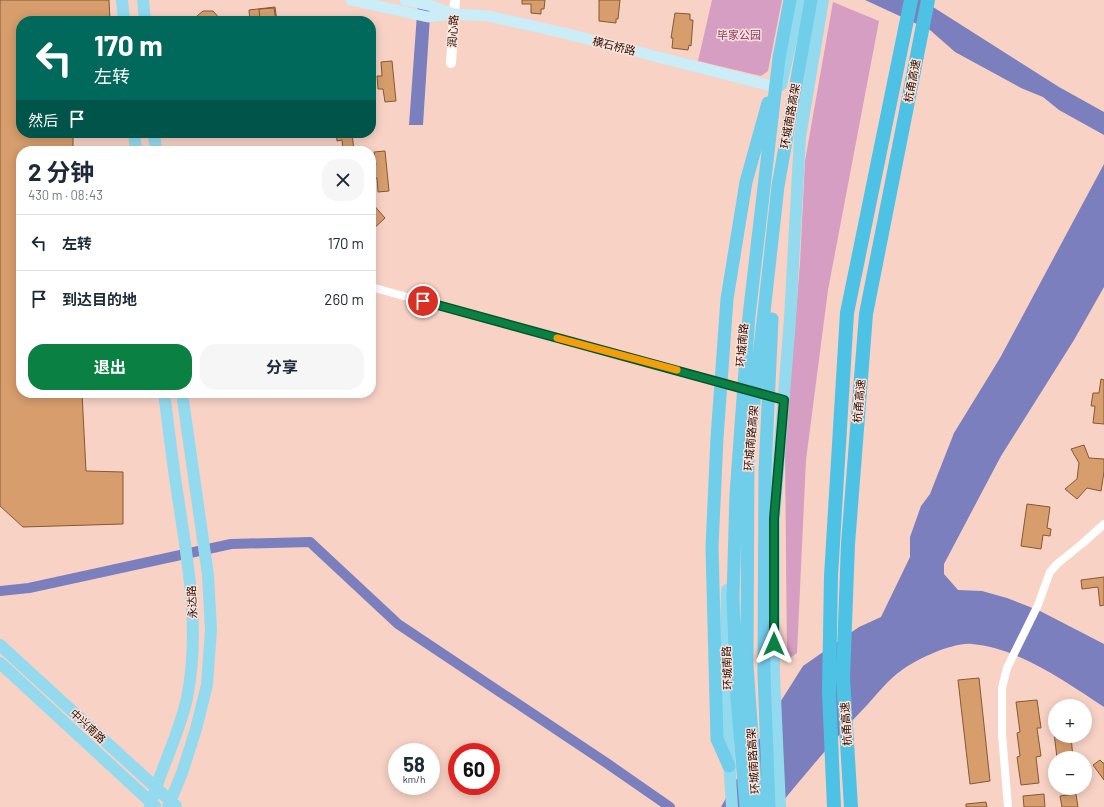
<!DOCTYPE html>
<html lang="zh">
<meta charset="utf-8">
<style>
body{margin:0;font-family:Barlow,"Noto Sans SC",sans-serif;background:#f6f6f7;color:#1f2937;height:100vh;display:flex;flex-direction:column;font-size:15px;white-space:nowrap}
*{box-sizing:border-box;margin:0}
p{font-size:13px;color:#747a83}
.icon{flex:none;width:22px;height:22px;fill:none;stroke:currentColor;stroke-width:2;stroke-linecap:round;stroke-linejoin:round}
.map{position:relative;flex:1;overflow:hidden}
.details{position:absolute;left:16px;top:146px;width:360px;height:252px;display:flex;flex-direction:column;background:#fff;border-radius:16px;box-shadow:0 2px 10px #0003}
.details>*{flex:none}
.hud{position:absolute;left:16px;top:16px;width:360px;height:122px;border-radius:16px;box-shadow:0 2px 10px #0003;background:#00695c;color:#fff;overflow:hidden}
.tools{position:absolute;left:1048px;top:699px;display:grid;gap:8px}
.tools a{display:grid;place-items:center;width:44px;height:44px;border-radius:50%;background:#fff;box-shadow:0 2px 10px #0003;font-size:20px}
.speed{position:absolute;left:388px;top:743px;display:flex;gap:8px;font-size:20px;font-weight:700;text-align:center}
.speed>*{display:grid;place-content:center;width:52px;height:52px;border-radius:50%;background:#fff;box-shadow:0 2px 10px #0003;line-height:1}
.speed small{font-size:10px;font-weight:400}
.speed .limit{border:6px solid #d22;background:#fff;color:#111}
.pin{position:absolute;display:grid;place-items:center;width:34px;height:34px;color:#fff;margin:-17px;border:2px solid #fff;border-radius:50%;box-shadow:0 1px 4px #0007}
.me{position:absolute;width:44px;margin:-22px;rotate:0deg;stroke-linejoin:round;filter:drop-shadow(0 0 3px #0008)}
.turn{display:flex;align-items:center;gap:14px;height:84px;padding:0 12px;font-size:18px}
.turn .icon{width:52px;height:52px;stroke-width:2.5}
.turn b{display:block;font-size:28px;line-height:34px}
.then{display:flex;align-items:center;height:38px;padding:0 12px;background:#0003;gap:8px;font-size:15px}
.round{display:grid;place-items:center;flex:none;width:42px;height:42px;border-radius:16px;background:#f6f6f7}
.head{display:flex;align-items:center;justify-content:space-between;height:68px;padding:0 12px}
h1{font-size:24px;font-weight:700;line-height:30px}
.button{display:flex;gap:8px;margin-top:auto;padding:8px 12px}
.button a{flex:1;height:46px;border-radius:16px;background:#0b8043;color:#fff;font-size:16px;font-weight:700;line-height:46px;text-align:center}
.button a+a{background:#f6f6f7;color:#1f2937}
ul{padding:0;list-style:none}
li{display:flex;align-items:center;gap:12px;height:56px;padding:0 12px;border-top:1px solid #e0e1e3}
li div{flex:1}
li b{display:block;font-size:15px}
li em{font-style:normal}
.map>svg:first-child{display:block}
</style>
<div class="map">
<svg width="1104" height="807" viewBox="0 0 1104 807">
<rect width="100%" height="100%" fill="#f8d2c5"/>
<path fill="#d69ec2" d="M712 0H782L768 71 761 76 698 61Z
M833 2 879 21 828 290 806 460 797 653 787 660 785 449 800 263 805 161Z"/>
<path fill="#7b7fbd" d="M418 0H431L423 125H409Z
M865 0H922L1059 87 1104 112V135L1059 110 1043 97 1021 88 955 52 930 30Z
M1104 164V287L1074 340 1001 456 944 564V574L958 590 982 591 1007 598 1040 611 1104 644V707C1066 682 1019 648 972 644 953 642 917 659 902 670 889 679 878 693 868 704 836 737 807 772 778 807H721L779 704 803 666 859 627 881 617 910 557V537L921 506 930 494 954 433 1000 358Z"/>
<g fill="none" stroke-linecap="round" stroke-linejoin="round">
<path stroke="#7b7fbd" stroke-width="10" d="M0 591 29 588 231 544 310 542 398 624 608 764 670 807"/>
</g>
<path fill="#d79d6d" stroke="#845933" d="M0 0H109L110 21H21V133H73V151H21V393H82L86 471 123 472V524L23 527 0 506Z
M522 0H545L544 9H541V14L531 13V4H522Z
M599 0H620L618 19H616V23L599 21Z
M275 7 277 21H250L249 10Z
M274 8 276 21H260L259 9Z
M203 11H213L222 21H191Z
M675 13 690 14V20H693L691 46 689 45 688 50 672 48 673 38H671Z
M392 61 396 101 385 102 383 89H378L377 76H382L381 62Z
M190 133H215V134L191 136Z
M336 133H352L354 151H343L342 140 337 141Z
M385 151 389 191 378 192 377 178 372 179 371 166 376 165 374 152Z
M371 202 385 218 371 231Z
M1101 379 1104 380V424L1093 423 1095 406H1091L1093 393H1099Z
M1084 445 1089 458 1104 459V472L1101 491 1087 488 1077 499 1065 489 1077 479 1079 463 1071 449Z
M1027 504 1050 507 1047 528 1051 529 1050 536 1043 535 1041 549 1021 546Z
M1104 577V605L1100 606 1098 587 1082 589 1081 580Z
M979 678 990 781 970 784 958 680Z
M1037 700 1041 728H1037L1041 756 1036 757 1039 783 1021 785 1017 757 1020 756 1017 733 1020 732 1016 702Z
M1053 724H1055V736H1071L1073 758H1057Z
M1100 760 1103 763H1104V780L1093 765Z
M1044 794 1045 807H1024L1023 796Z
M1076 794 1078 807H1062L1060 796Z
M986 802 987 807H966V804Z"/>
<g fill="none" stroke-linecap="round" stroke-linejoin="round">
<path stroke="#fff" stroke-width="8" d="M371 287 746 390
M1008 807 1002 734V688L1007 668 1038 605 1050 572 1057 564 1083 543 1104 524"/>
<path stroke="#fff" stroke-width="10" d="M451 63 455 0"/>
<path stroke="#caedf7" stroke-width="11" d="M351 0 428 17 454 14 488 16 564 33 772 86
M405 0 432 6 451 13"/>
<path stroke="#94daef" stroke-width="12" d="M122 0 124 21
M143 0 145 21
M781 85 800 0
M134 133 136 151
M154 133 156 151
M727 590C725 662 727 735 732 807
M0 645 176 806
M0 663 155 806
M150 807C160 770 179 735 187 698 200 634 189 568 179 504 173 467 169 430 164 393
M168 807 182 773 196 729 207 685 211 630 208 575 182 393
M780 807 774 675V519L790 319 800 137 823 0"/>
<path stroke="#70ceea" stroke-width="13" d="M729 766 717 739 712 547 717 438 727 299 746 182 768 103
M746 807 737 698 733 597 736 494 749 316 779 58 790 0
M757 807 747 665 748 456 778 186 811 0
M769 807 764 674 765 471 772 319"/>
<path stroke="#4dc2e4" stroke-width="14" d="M834 807 829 692 831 576 847 313 911 0
M851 807 843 678 848 544 866 314 928 0"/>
</g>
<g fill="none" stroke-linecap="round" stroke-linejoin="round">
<g stroke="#07532c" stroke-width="10">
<path id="route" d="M423 301 784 400 774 519V644"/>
</g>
<use href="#route" stroke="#0b8043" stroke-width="7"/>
<path stroke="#f59e0b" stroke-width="7" d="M557 338 677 370"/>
</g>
<g text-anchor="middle" stroke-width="3" stroke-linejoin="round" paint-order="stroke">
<g font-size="11" fill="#230e07" stroke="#fce2d9">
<text transform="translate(453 31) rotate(-86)" y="4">润心路</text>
<text transform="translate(614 46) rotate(14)" y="4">横石桥路</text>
<text transform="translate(912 81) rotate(-79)" y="4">杭甬高速</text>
<text transform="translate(790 116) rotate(-80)" y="4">环城南路高架</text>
<text transform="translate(742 345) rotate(-85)" y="4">环城南路</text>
<text transform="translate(859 401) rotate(-85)" y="4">杭甬高速</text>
<text transform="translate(751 438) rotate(-85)" y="4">环城南路高架</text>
<text transform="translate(192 602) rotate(-93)" y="4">永达路</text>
<text transform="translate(727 668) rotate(-92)" y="4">环城南路</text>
<text transform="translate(846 724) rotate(-94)" y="4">杭甬高速</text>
<text transform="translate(88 726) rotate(43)" y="4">中兴南路</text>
<text transform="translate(753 761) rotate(-94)" y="4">环城南路高架</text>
</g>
<g font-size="11" fill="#803369" stroke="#fce2d9">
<text x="739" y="39">毕家公园</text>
</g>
</g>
</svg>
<div class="tools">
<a>+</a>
<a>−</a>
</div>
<div class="speed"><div>58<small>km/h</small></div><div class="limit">60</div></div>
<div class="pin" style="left:423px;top:301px;background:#d93025"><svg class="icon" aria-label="arrive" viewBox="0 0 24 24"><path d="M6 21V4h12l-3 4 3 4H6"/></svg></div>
<svg class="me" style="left:774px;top:644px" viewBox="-20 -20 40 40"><path d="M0-17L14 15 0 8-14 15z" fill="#0b8043" stroke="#fff" stroke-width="4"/></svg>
<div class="hud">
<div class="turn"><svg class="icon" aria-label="left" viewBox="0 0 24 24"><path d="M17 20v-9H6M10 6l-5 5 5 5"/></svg><div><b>170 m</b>左转</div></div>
<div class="then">然后<svg class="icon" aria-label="arrive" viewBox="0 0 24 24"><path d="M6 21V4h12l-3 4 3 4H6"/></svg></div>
</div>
<section class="details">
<div class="head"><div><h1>2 分钟</h1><p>430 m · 08:43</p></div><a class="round"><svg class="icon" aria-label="close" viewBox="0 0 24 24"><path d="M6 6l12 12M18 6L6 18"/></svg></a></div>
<ul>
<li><svg class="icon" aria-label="left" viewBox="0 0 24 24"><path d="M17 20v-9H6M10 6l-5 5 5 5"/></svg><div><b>左转</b></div><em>170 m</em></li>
<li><svg class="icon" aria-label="arrive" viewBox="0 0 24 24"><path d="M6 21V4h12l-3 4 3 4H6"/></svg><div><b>到达目的地</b></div><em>260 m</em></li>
</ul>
<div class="button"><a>退出</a><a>分享</a></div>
</section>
</div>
